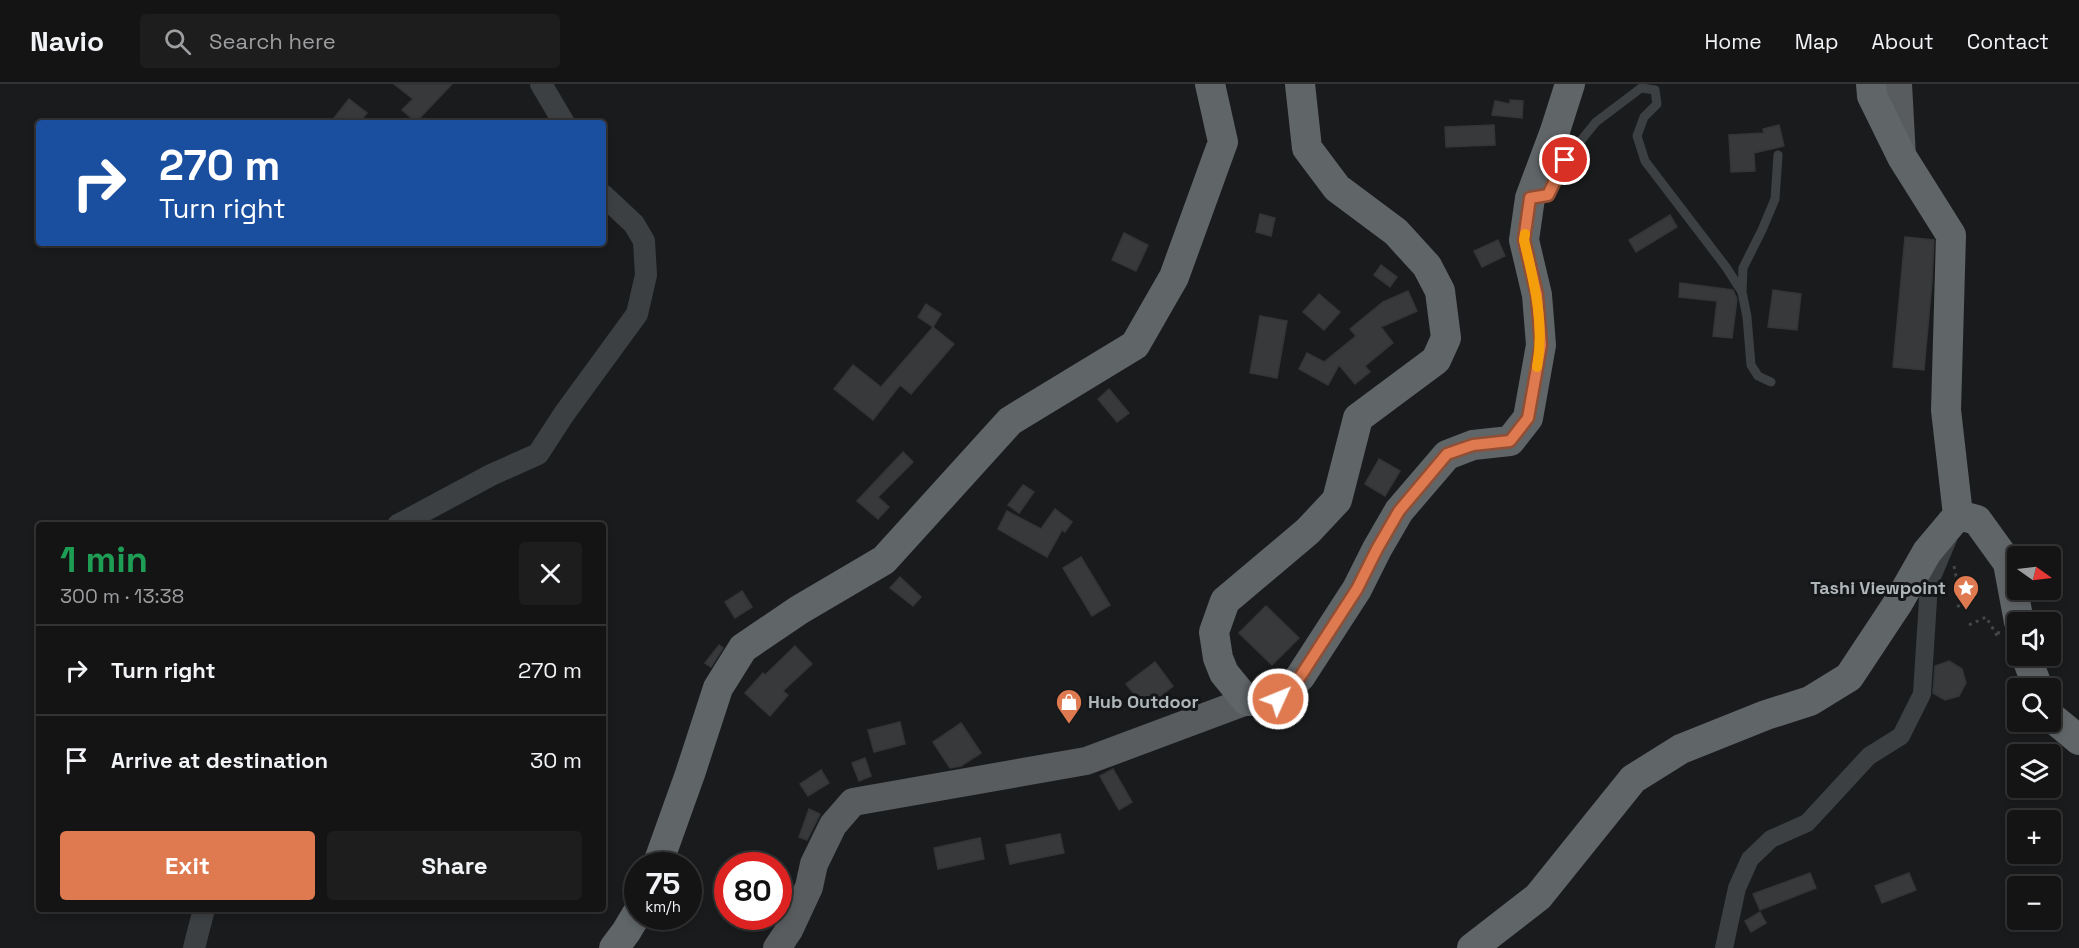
<!DOCTYPE html>
<meta charset="utf-8">
<style>
body{margin:0;font-family:"Space Grotesk",sans-serif;background:#1d1d1e;color:#f1f3f6;height:100vh;display:flex;flex-direction:column;font-size:22px;white-space:nowrap}
*{box-sizing:border-box;margin:0}
p{font-size:20px;color:#9d9ea0}
.icon{flex:none;width:33px;height:33px;fill:none;stroke:currentColor;stroke-width:2;stroke-linecap:round;stroke-linejoin:round}
.map{position:relative;flex:1;overflow:hidden}
.details{position:absolute;left:36px;top:438px;width:570px;height:390px;display:flex;flex-direction:column;background:#141415;border-radius:6px;box-shadow:0 3px 9px #0003,0 0 0 2px #333334}
.details>*{flex:none}
.hud{position:absolute;left:36px;top:36px;width:570px;height:126px;border-radius:6px;box-shadow:0 3px 9px #0003,0 0 0 2px #333334;background:#1a4fa0;color:#fff;overflow:hidden}
.needle{width:39px;rotate:104deg}
.controls{position:absolute;left:2007px;top:462px;display:grid;gap:12px}
.controls a{display:grid;place-items:center;width:54px;height:54px;border-radius:6px;background:#141415;box-shadow:0 3px 9px #0003,0 0 0 2px #333334;font-size:30px}
.speed{position:absolute;left:624px;top:768px;display:flex;gap:12px;font-size:30px;font-weight:700;text-align:center}
.speed>*{display:grid;place-content:center;width:78px;height:78px;border-radius:50%;background:#141415;box-shadow:0 3px 9px #0003,0 0 0 2px #333334;line-height:1}
.speed small{font-size:15px;font-weight:400}
.speed .limit{border:9px solid #d22;background:#fff;color:#111}
.pin{position:absolute;display:grid;place-items:center;width:51px;height:51px;color:#fff;margin:-26px;border:3px solid #fff;border-radius:50%;box-shadow:0 2px 6px #0007}
.me{position:absolute;width:66px;margin:-33px;rotate:46deg;stroke-linejoin:round;filter:drop-shadow(0 0 4px #0008)}
.turn{display:flex;align-items:center;gap:21px;height:126px;padding:0 24px;font-size:27px}
.turn .icon{width:78px;height:78px;stroke-width:2.5}
.turn b{display:block;font-size:42px;line-height:51px}
.round{display:grid;place-items:center;flex:none;width:63px;height:63px;border-radius:6px;background:#1d1d1e}
.headline{display:flex;align-items:center;justify-content:space-between;height:102px;padding:0 24px}
h1{font-size:36px;font-weight:700;line-height:45px;color:#1e9e55}
.primary-button{display:flex;gap:12px;margin-top:auto;padding:12px 24px}
.primary-button a{flex:1;height:69px;border-radius:6px;background:#de7950;color:#fff;font-size:24px;font-weight:700;line-height:69px;text-align:center}
.primary-button a+a{background:#1d1d1e;color:#f1f3f6}
ul{padding:0;list-style:none}
li{display:flex;align-items:center;gap:18px;height:90px;padding:0 24px;border-top:2px solid #333334}
li div{flex:1}
li b{display:block;font-size:22px}
li em{font-style:normal}
header{display:flex;align-items:center;gap:36px;box-sizing:border-box;height:84px;padding:0 30px;background:#141415;border-bottom:2px solid #333334}
header strong{font-size:28px}
nav{display:flex;gap:33px;margin-inline-start:auto;font-size:21px}
.search{width:420px;height:54px;background:#1d1d1e;display:flex;align-items:center;gap:15px;box-sizing:border-box;padding:0 21px;border-radius:6px;color:#9d9ea0;font-size:22px}
.map>svg:first-child{display:block}
</style>
<header>
<strong>Navio</strong>
<div class="search"><svg class="icon" aria-label="search" viewBox="0 0 24 24"><circle cx="10" cy="10" r="6"/><path d="M15 15l6 6"/></svg>Search here</div>
<nav><a>Home</a><a>Map</a><a>About</a><a>Contact</a></nav>
</header>
<div class="map">
<svg width="2079" height="864" viewBox="0 0 2079 864">
<rect width="100%" height="100%" fill="#1a1b1c"/>
<path fill="#37393b" stroke="#343537" stroke-width="1.5" d="M394 0H452L416 38 402 26 413 15Z
M349 15 367 29 359 39H330Z
M1510 16 1523 17 1522 34 1492 31 1495 17 1510 20Z
M1494 41 1495 61 1446 63 1445 43Z
M1779 41 1784 62 1754 69 1755 87 1731 88 1729 51 1764 49 1763 45Z
M1260 130 1275 134 1271 152 1256 148Z
M1670 131 1677 143 1636 168 1629 156Z
M1124 149 1148 161 1136 187 1112 176Z
M1905 153 1934 156 1932 198 1924 286 1893 283Z
M1498 156 1505 172 1482 183 1474 167Z
M1381 181 1397 193 1390 203 1374 191Z
M1680 199 1733 206 1737 215 1732 254 1713 252 1717 217 1679 213Z
M1773 206 1801 210 1797 246 1768 243Z
M1408 207 1417 227 1381 243 1393 259 1365 282 1370 288 1355 300 1339 281 1328 301 1299 285 1307 269 1324 278 1356 252 1350 245 1383 218Z
M1319 210 1340 228 1324 246 1303 228Z
M926 220 941 230 933 243 918 233Z
M1260 232 1287 237 1277 294 1250 289Z
M933 243 954 260 911 310 900 301 873 336 834 305 853 281 881 303Z
M1109 305 1129 329 1117 338 1098 315Z
M903 368 913 378 878 413 889 423 878 435 857 417Z
M1379 375 1400 387 1385 412 1365 400Z
M1023 401 1034 408 1019 429 1008 421Z
M1055 425 1072 438 1065 448 1062 446 1047 473 998 445 1007 427 1041 445Z
M1081 473 1110 521 1092 532 1063 484Z
M900 493 921 513 913 522 890 504Z
M742 507 752 523 735 534 725 518Z
M1266 522 1299 554 1272 581 1239 549Z
M719 561 723 564 711 583 705 579Z
M795 562 812 580 783 607 788 611 770 632 745 609 763 589 765 591Z
M1949 577 1962 585 1966 599 1959 612 1945 616 1933 609 1935 582Z
M1155 578 1173 602 1145 624 1126 600Z
M900 638 905 660 874 668 868 646Z
M961 639 981 669 961 682 950 684 933 658Z
M865 674 871 692 859 697 852 679Z
M1113 685 1132 718 1119 726 1100 692Z
M821 686 829 699 808 712 800 700Z
M809 725 820 730 807 756 799 753Z
M1060 750 1064 769 1010 780 1006 761Z
M980 754 984 775 938 785 934 764Z
M1810 789 1816 804 1760 826 1753 810Z
M1909 789 1916 806 1882 819 1875 802Z
M1760 828 1766 839 1751 848 1745 837Z"/>
<g fill="none" stroke-linecap="round" stroke-linejoin="round">
<path stroke="#434749" stroke-width="3" stroke-dasharray="3 4.5" stroke-linecap="butt" d="M1954 482 1956 492 1967 504 1956 527
M1969 541 1986 533 1998 553 1999 546"/>
<path stroke="#3d4042" stroke-width="9" d="M1535 113 1548 111 1565 76 1596 38 1641 4 1655 6 1657 20 1644 33 1637 52 1645 77 1726 183 1742 208 1747 233 1751 281 1758 292 1771 298
M1742 208 1743 184 1762 146 1775 115 1778 71"/>
<path stroke="#3d4042" stroke-width="18" d="M1724 864 1737 804 1750 775 1771 755 1807 739 1869 672 1901 652 1922 610 1929 500 1948 455"/>
<path stroke="#3d4042" stroke-width="22" d="M541 0 564 39
M398 441 491 391 538 370 564 330 637 230 646 191 644 157 634 140 603 111
M194 864 204 825"/>
<path stroke="#585c5f" stroke-width="28" d="M1898 0 1902 73
M777 864 789 846 809 803 814 780 833 741 853 718 1086 677 1247 617"/>
<path stroke="#606568" stroke-width="30" d="M1300 0 1307 64 1337 104 1396 148 1427 182 1440 207 1446 254 1436 276 1358 334 1337 416 1308 447 1225 517 1214 548 1218 574 1224 589 1247 617 1278 615 1300 593 1357 505 1377 465 1399 427 1447 371 1473 361 1510 357 1528 334 1541 261 1537 211 1524 156 1530 114 1555 47 1570 0
M1958 431 1977 436 2008 479 2019 538
M2026 572 2038 604
M2050 632 2079 656
M657 782 690 690 718 604 743 564 799 526 884 476 1010 337 1135 261 1174 193 1223 58 1210 0
M614 864 626 848 638 828
M1472 864 1538 813 1633 695 1681 665 1766 631 1810 617 1849 593 1898 519 1927 468 1958 431 1946 326 1951 151 1902 73 1872 12 1871 0"/>
</g>
<g fill="none" stroke-linecap="round" stroke-linejoin="round">
<g stroke="#904f34" stroke-width="15">
<path id="route" d="M1278 615 1300 593 1357 505 1377 465 1399 427 1447 370 1473 361 1510 357 1528 334 1541 261 1537 211 1524 156 1530 114 1548 111 1565 76"/>
</g>
<use href="#route" stroke="#de7950" stroke-width="10"/>
<path stroke="#f59e0b" stroke-width="10" d="M1525 150 1524 156C1534 198 1545 240 1537 283"/>
</g>
<defs>
<g id="sight-pin" transform="scale(1.35)"><path d="M0 17L-7.5 6A9.5 9.5 0 1 1 7.5 6Z" fill="#de7950" stroke="#151617"/><path d="M0-6L1.8-2.2L6-1.7L2.9 1.2L3.7 5.4L0 3.3L-3.7 5.4L-2.9 1.2L-6-1.7L-1.8-2.2Z" fill="#fff"/></g>
<g id="shop-pin" transform="scale(1.35)"><path d="M0 17L-7.5 6A9.5 9.5 0 1 1 7.5 6Z" fill="#de7950" stroke="#151617"/><path d="M-5-2.5h2.3a2.7 3.5 0 0 1 5.4 0H5L5.5 6h-11ZM-1.5-2.5h3a1.5 2.3 0 0 0-3 0Z" fill="#fff"/></g>
</defs>
<g fill-rule="evenodd">
<use href="#sight-pin" x="1966" y="504"/>
<use href="#shop-pin" x="1069" y="618"/>
</g>
<g text-anchor="middle" stroke-width="6" stroke-linejoin="round" paint-order="stroke">
<g font-size="18" font-weight="bold" fill="#aeb6ba" stroke="#151617" text-anchor="end">
<text x="1946" y="510">Tashi Viewpoint</text>
<text x="1088" y="624" text-anchor="start">Hub Outdoor</text>
</g>
</g>
</svg>
<div class="controls">
<a><svg class="needle" viewBox="-14 -14 28 28"><path d="M0-13l5 13h-10z" fill="#e53935"/><path d="M0 13l5-13h-10z" fill="#9d9ea0"/></svg></a>
<a><svg class="icon" aria-label="sound" viewBox="0 0 24 24"><path d="M4 9h4l5-4v14l-5-4H4zM17 9q2 3 0 6"/></svg></a>
<a><svg class="icon" aria-label="search" viewBox="0 0 24 24"><circle cx="10" cy="10" r="6"/><path d="M15 15l6 6"/></svg></a>
<a><svg class="icon" aria-label="layers" viewBox="0 0 24 24"><path d="M12 4l9 5-9 5-9-5zM3 14l9 5 9-5"/></svg></a>
<a>+</a>
<a>−</a>
</div>
<div class="speed"><div>75<small>km/h</small></div><div class="limit">80</div></div>
<div class="pin" style="left:1565px;top:76px;background:#d93025"><svg class="icon" aria-label="arrive" viewBox="0 0 24 24"><path d="M6 21V4h12l-3 4 3 4H6"/></svg></div>
<svg class="me" style="left:1278px;top:615px" viewBox="-20 -20 40 40"><circle r="17" fill="#de7950" stroke="#fff" stroke-width="3"/><path d="M0-11L8 9 0 5-8 9z" fill="#fff"/></svg>
<div class="hud">
<div class="turn"><svg class="icon" aria-label="right" viewBox="0 0 24 24"><path d="M7 20v-9h11M14 6l5 5-5 5"/></svg><div><b>270 m</b>Turn right</div></div>
</div>
<section class="details">
<div class="headline"><div><h1>1 min</h1><p>300 m · 13:38</p></div><a class="round"><svg class="icon" aria-label="close" viewBox="0 0 24 24"><path d="M6 6l12 12M18 6L6 18"/></svg></a></div>
<ul>
<li><svg class="icon" aria-label="right" viewBox="0 0 24 24"><path d="M7 20v-9h11M14 6l5 5-5 5"/></svg><div><b>Turn right</b></div><em>270 m</em></li>
<li><svg class="icon" aria-label="arrive" viewBox="0 0 24 24"><path d="M6 21V4h12l-3 4 3 4H6"/></svg><div><b>Arrive at destination</b></div><em>30 m</em></li>
</ul>
<div class="primary-button"><a>Exit</a><a>Share</a></div>
</section>
</div>
